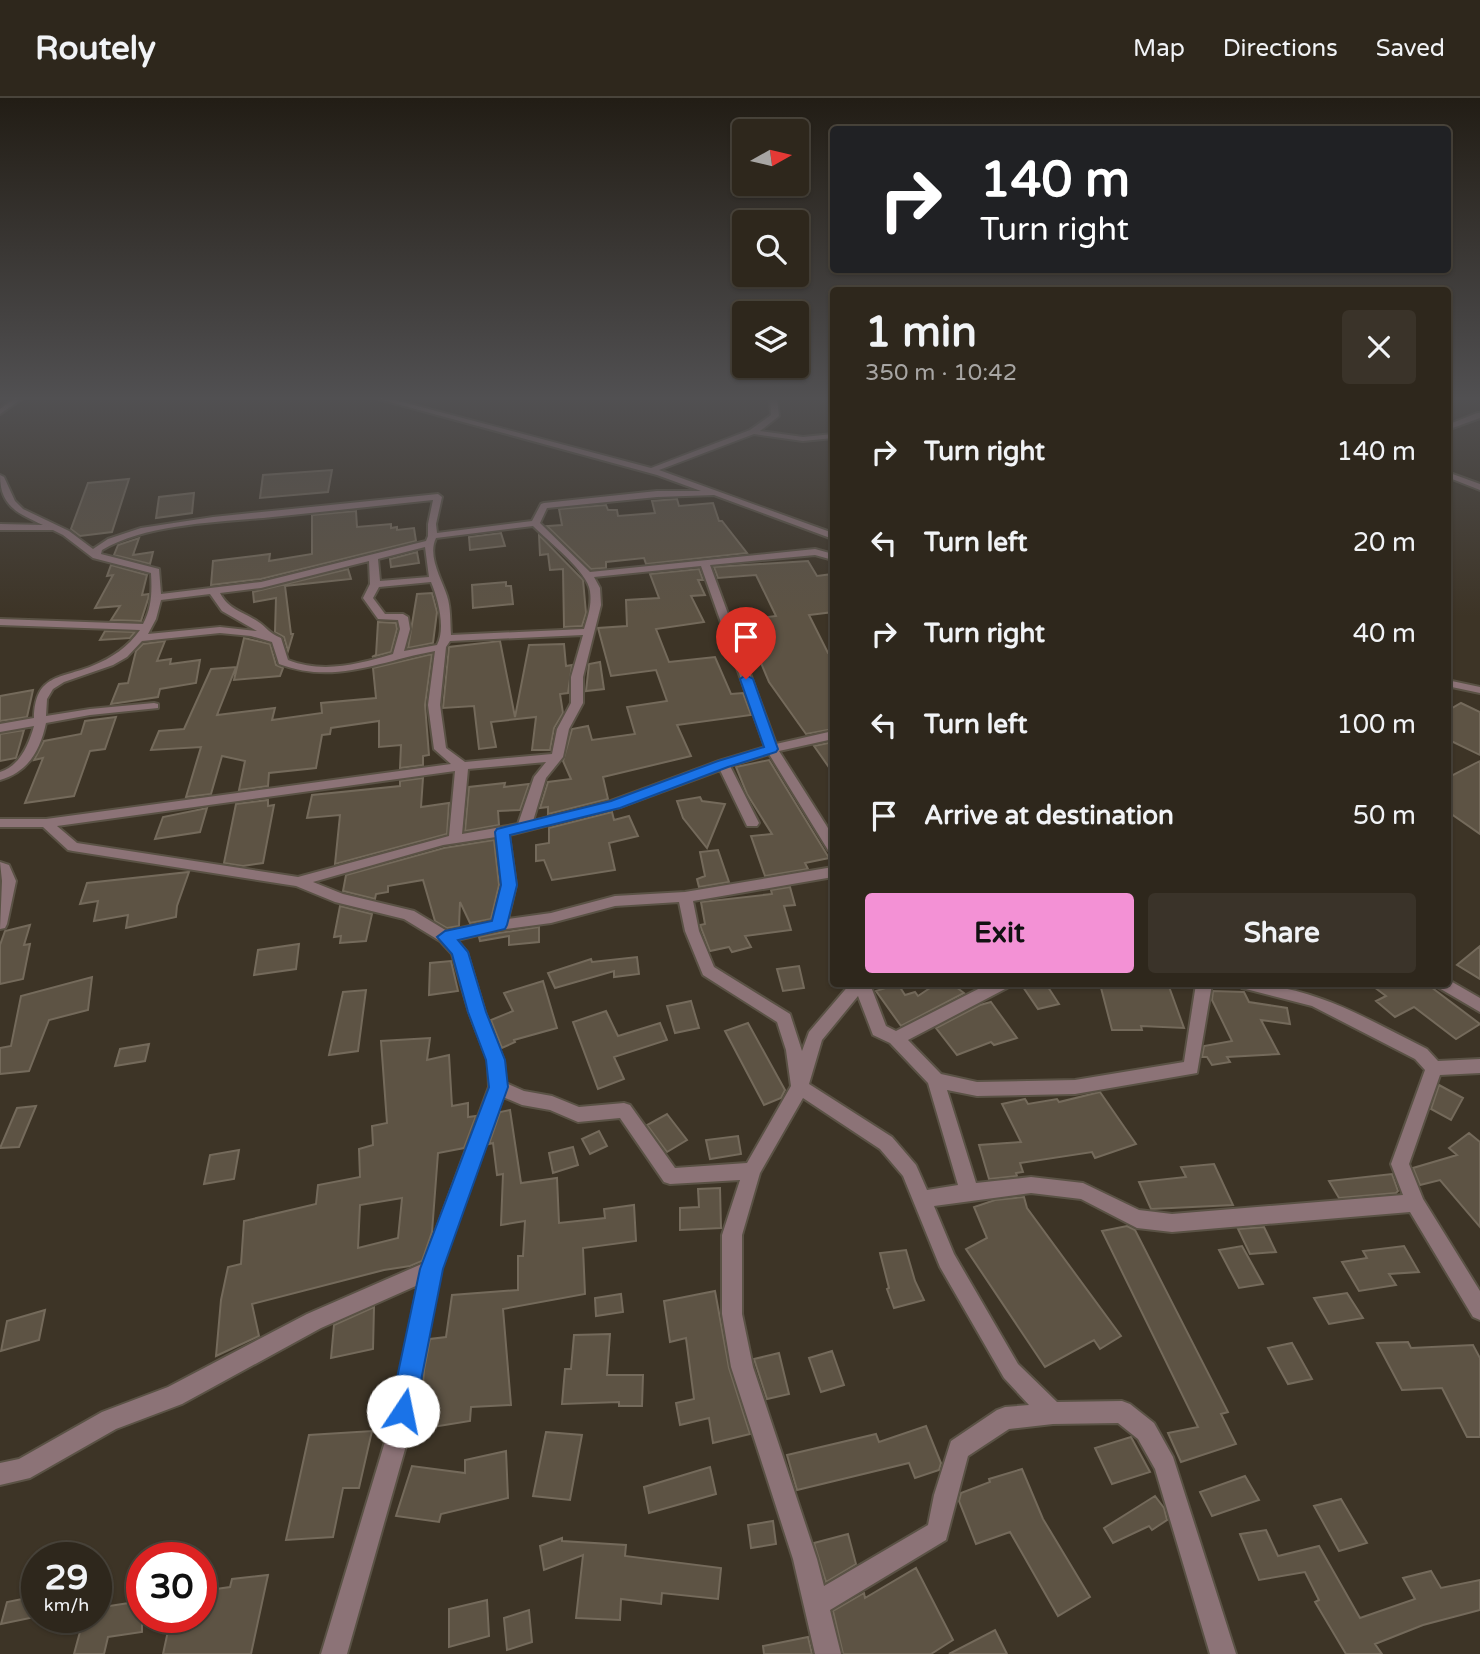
<!DOCTYPE html>
<meta charset="utf-8">
<style>
body{margin:0;font-family:"Varela Round",sans-serif;background:#3a3329;color:#f1f3f6;height:100vh;display:flex;flex-direction:column;font-size:26px;white-space:nowrap}
*{box-sizing:border-box;margin:0}
p{font-size:23px;color:#a7a5a3}
.icon{flex:none;width:38px;height:38px;fill:none;stroke:currentColor;stroke-width:2;stroke-linecap:round;stroke-linejoin:round}
.map{position:relative;flex:1;overflow:hidden}
.drawer{position:absolute;left:830px;top:189px;width:621px;height:700px;display:flex;flex-direction:column;background:#2e271c;border-radius:7px;box-shadow:0 2px 5px #0004,0 0 0 2px #49443b}
.drawer>*{flex:none}
.guide{position:absolute;left:830px;top:28px;width:621px;height:147px;border-radius:7px;box-shadow:0 2px 5px #0004,0 0 0 2px #49443b;background:#202124;color:#fff;overflow:hidden}
.needle{width:46px;rotate:82deg}
.buttons{position:absolute;left:732px;top:21px;display:grid;gap:14px}
.buttons a{display:grid;place-items:center;width:77px;height:77px;border-radius:7px;background:#2e271c;box-shadow:0 2px 5px #0004,0 0 0 2px #49443b;font-size:35px}
.speed{position:absolute;left:21px;top:1444px;display:flex;gap:14px;font-size:35px;font-weight:700;text-align:center}
.speed>*{display:grid;place-content:center;width:91px;height:91px;border-radius:50%;background:#2e271c;box-shadow:0 2px 5px #0004,0 0 0 2px #49443b;line-height:1}
.speed small{font-size:18px;font-weight:400}
.speed .limit{border:10px solid #d22;background:#fff;color:#111}
.pin{position:absolute;display:grid;place-items:center;width:60px;height:60px;color:#fff;margin:-72px -30px;border-radius:50% 50% 50% 0;rotate:-45deg;box-shadow:0 0 7px #0007}
.pin .icon{rotate:45deg}
.me{position:absolute;width:77px;margin:-38px;rotate:11deg;stroke-linejoin:round;filter:drop-shadow(0 0 5px #0008)}
.turn{display:flex;align-items:center;gap:24px;height:147px;padding:0 35px;font-size:32px}
.turn .icon{width:91px;height:91px;stroke-width:2.5}
.turn b{display:block;font-size:49px;line-height:60px}
.round{display:grid;place-items:center;flex:none;width:74px;height:74px;border-radius:7px;background:#3a3329}
.overview{display:flex;align-items:center;justify-content:space-between;height:119px;padding:0 35px}
h1{font-size:42px;font-weight:700;line-height:52px}
.cta{display:flex;gap:14px;margin-top:auto;padding:14px 35px}
.cta a{flex:1;height:80px;border-radius:7px;background:#f391d5;color:#111;font-size:28px;font-weight:700;line-height:80px;text-align:center}
.cta a+a{background:#3a3329;color:#f1f3f6}
ul{padding:0;list-style:none}
li{display:flex;align-items:center;gap:21px;height:91px;padding:0 35px}
li div{flex:1}
li b{display:block;font-size:26px}
li em{font-style:normal}
header{display:flex;align-items:center;gap:42px;box-sizing:border-box;height:98px;padding:0 35px;background:#2e271c;border-bottom:2px solid #49443b}
header strong{font-size:33px}
nav{display:flex;gap:38px;margin-inline-start:auto;font-size:24px}
.map>svg:first-child{display:block}
</style>
<header>
<strong>Routely</strong>
<nav><a>Map</a><a>Directions</a><a>Saved</a></nav>
</header>
<div class="map">
<svg width="1480" height="1556" viewBox="0 0 1480 1556">
<rect width="100%" height="100%" fill="#3d3426"/>
<path fill="#5d5344" stroke="#746a5b" stroke-width="2" fill-rule="evenodd" d="M332 372 328 394 260 400 263 377Z
M129 381 112 434 80 438 71 431 88 385Z
M194 395 192 415 156 420 159 399Z
M677 401 679 408 713 405 719 423H722L747 455 646 466 644 460 606 464V470L591 471 547 428 562 427 559 411 606 407 608 412H617L618 418 655 415 652 403Z
M356 413 357 429 391 426V430L397 429V432L414 430 416 443 261 481 211 487 213 463 270 456 269 463 312 456V417Z
M501 435 505 448 470 452 469 439Z
M539 437 583 482 586 515 582 528 564 529 563 471 550 472 548 456 540 457Z
M139 440 133 457 153 454 150 466 114 457 118 447Z
M417 454 419 465 391 469 390 461Z
M808 463 817 478 833 476V514L809 517 828 555H833V631L806 636 769 584 743 522 776 518 756 477 718 480 714 469Z
M111 467 147 477 142 497 149 496 148 501 141 523 111 522 120 508 95 510 113 477 107 478Z
M348 471 351 481 285 488 291 536H293L288 553 284 539 275 534 276 500 254 504 253 494Z
M699 471 703 482H698L705 497 691 498 704 524 656 531 669 564 715 559 731 596 743 595 751 617 677 627 691 658 603 679 608 701 548 716V709L540 710 548 684 571 681 563 663 572 631 588 628 592 642 635 636 627 609 667 603 656 572 611 578 598 530 627 528 626 502 659 500 650 476Z
M506 484V488H511L513 506 473 510 472 487Z
M432 495 437 514 433 545 408 550 417 496Z
M378 524 396 525 397 531 391 554 372 559 376 557Z
M105 533 135 534 130 540 100 542Z
M244 540 270 546 276 567 283 570 280 578 234 582Z
M165 543 157 563 171 561 170 566 200 562 196 585 160 591 158 599 111 606 119 586 128 585 136 553 143 546Z
M500 543 515 619 529 547 564 546 566 568 572 567 568 595 560 596 563 615 554 630 550 652H532L536 619 491 624 496 649 479 651 474 608 443 610 449 549Z
M432 556 425 607 429 657 423 658V667L400 670 401 647 379 649V623L331 630 330 636 322 637 316 670 269 675 268 688 239 692 245 663 222 658 211 696 186 699 201 649 151 652 159 633 184 631 211 571 236 569 217 617 275 610 272 622 322 615 321 605 376 600 373 570Z
M600 564 604 591 586 593 589 566Z
M33 592 27 619 0 623V598Z
M1461 605 1480 614V657L1447 641V613Z
M116 619 105 651 90 653 74 698 25 705 43 660 34 662 44 643 81 636 85 623Z
M24 632 16 660 0 663V636Z
M833 644V675L814 648Z
M769 662 829 760 805 765 808 771 765 778 751 738 772 736 747 696 736 669Z
M1480 663V736L1447 713V680Z
M423 680 421 709 449 705 447 736 335 766 340 717 307 720 312 697 400 688V683Z
M505 685 504 689 529 686 520 712 498 713 499 727 465 733 469 689Z
M700 699 702 703 725 706 707 750 683 720 677 703Z
M268 702V708L274 707 263 765 243 768 224 765 236 706Z
M207 710 200 734 155 741 163 719Z
M612 714 614 722 629 718 638 738 609 745 615 772 552 782 544 762 536 763V747L549 745V730Z
M494 742 499 787 491 821 470 825 460 804 459 828 447 830 435 823 423 782 388 788V794L376 796 375 801 343 793 346 777 444 750Z
M718 752 729 784 699 789 697 781 705 778 700 754Z
M189 774 177 808 176 819 126 830 128 817 94 823 98 803 80 806 87 785Z
M790 789 795 807 784 808 791 832 745 838 751 849 732 854 729 849 710 853 700 827 705 826 701 804 772 796 771 792Z
M340 808 372 816 366 843 340 845 341 838 334 839Z
M30 827 24 847 30 846 23 881 0 886V847L5 833Z
M539 829V844L509 847V838L480 843 479 839 499 835Z
M299 846 296 871 254 877 258 852Z
M1480 848V881L1457 867Z
M637 859 639 876 614 879V873L555 890 548 875 591 861 592 864Z
M451 863 458 893 429 897 430 865Z
M799 868 804 890 783 893 777 871Z
M92 879 88 912 49 922 29 973 0 976V950L11 948 21 898Z
M543 883 557 930 514 942 515 944 502 950 491 922 513 913 504 895Z
M898 886 905 897 915 894 918 898 936 886H952L964 895 901 928 876 893Z
M1021 886H1046L1059 906 1038 911Z
M1100 886H1168L1184 930 1141 928 1142 932H1112Z
M1370 886H1427L1480 926 1456 941 1414 909 1395 919 1376 903 1386 898Z
M366 892 358 953 329 957 343 894Z
M1213 893 1244 894 1249 904 1287 910 1290 926 1261 922 1279 956 1227 959 1230 964 1212 967 1207 959H1202L1204 948 1232 943 1212 902Z
M691 903 699 930 675 935 667 908Z
M991 904 1017 940 994 947 991 944 957 957 936 930 980 907Z
M606 913 618 938 660 925 667 942 614 959 624 981 598 991 573 924Z
M748 925 785 992 781 1000 764 1007 725 933Z
M430 940 427 962 449 957 452 1008 468 1005V1019L476 1018 464 1050 438 1055 432 1134 422 1163 410 1168 384 1172 252 1206 259 1238 216 1258 221 1202 228 1169 241 1166 244 1123 316 1106 318 1087 360 1079 359 1051 373 1047 372 1028 387 1025 381 943ZM402 1100 398 1140 358 1150 360 1107Z
M149 946 145 963 115 968 120 951Z
M1439 987 1463 1000 1451 1022 1431 1011Z
M1100 994 1136 1046 1095 1060 1092 1054 1020 1065 1023 1074 1016 1075 1017 1078 989 1081 979 1047 1021 1044 1002 1006 1025 1001 1028 1006 1057 1001 1059 1004Z
M36 1008 19 1049 0 1050 17 1010Z
M510 1012 521 1085 557 1080 559 1125 605 1120 604 1111 634 1107 636 1143 583 1150 585 1196 503 1211 511 1307 471 1309 470 1323 420 1331 424 1272 430 1241 446 1239 452 1197 518 1192V1158H523L525 1123 501 1127 503 1076 497 1077 493 1045 489 1046 500 1014Z
M667 1016 687 1042 667 1054 647 1027Z
M599 1033 607 1048 590 1056 582 1041Z
M1469 1035 1480 1044V1129L1440 1082 1420 1087 1413 1070 1457 1057 1449 1050Z
M738 1038 741 1056 710 1061 706 1042Z
M573 1049 578 1067 553 1075 549 1055Z
M239 1052 234 1081 204 1086 210 1057Z
M1214 1066 1233 1107 1151 1111 1139 1084 1186 1079 1181 1069Z
M1392 1076 1398 1093 1396 1095 1339 1100 1329 1083Z
M720 1090 721 1130 680 1132V1110L699 1109 698 1091Z
M1024 1099 1027 1110 1121 1238 1100 1251 1094 1242 1045 1269 966 1151 987 1140 974 1109 995 1102Z
M1127 1128 1135 1132 1228 1314 1221 1316 1236 1346 1181 1364 1168 1335 1198 1329 1102 1133Z
M1264 1129 1276 1154 1250 1156 1238 1131Z
M1242 1148 1263 1186 1239 1190 1219 1152Z
M1404 1148 1419 1174 1389 1176 1396 1187 1359 1193 1342 1164 1367 1160 1363 1153Z
M906 1152 915 1183 924 1202 894 1210 887 1191 889 1190 880 1155Z
M715 1193 729 1270 750 1336 713 1345 709 1320 680 1327 676 1305 694 1301 686 1240 670 1244 664 1203Z
M1347 1195 1363 1220 1329 1226 1314 1200Z
M621 1196 623 1214 596 1218 595 1200Z
M374 1209 373 1251 331 1260 334 1227Z
M45 1212 39 1242 1 1253 7 1223Z
M610 1236 607 1277H643L642 1308H619V1304L562 1306 565 1271H571L574 1237Z
M1408 1244 1411 1250 1473 1247 1480 1260V1339H1467L1442 1290 1402 1292 1377 1245Z
M1292 1245 1312 1281 1288 1286 1268 1250Z
M832 1253 844 1287 821 1294 809 1260Z
M779 1255 789 1296 767 1301 754 1261Z
M926 1328 941 1365 939 1372 915 1380 909 1365 797 1392 787 1357 876 1336 879 1344Z
M372 1333 359 1390H343L333 1439 286 1442 309 1337Z
M546 1334 582 1337 570 1402 533 1398Z
M1131 1339 1150 1374 1112 1386 1095 1350Z
M506 1353 508 1400 441 1416 439 1424 396 1418 412 1368 465 1375V1362Z
M710 1369 716 1396 649 1415 644 1389Z
M1022 1371 1043 1421 1090 1499 1058 1518 1010 1434 976 1446 959 1403 961 1395 990 1384 989 1381Z
M1245 1378 1259 1402 1212 1418 1200 1394Z
M1155 1398 1164 1410 1167 1422 1152 1432 1149 1428 1113 1445 1104 1430Z
M1341 1401 1367 1445 1339 1453 1314 1408Z
M773 1423 776 1446 751 1450 748 1427Z
M1266 1432 1278 1458 1319 1448 1360 1520 1415 1501 1403 1480 1431 1473 1441 1490 1480 1482V1512L1423 1527 1375 1546 1382 1556H1346L1315 1504 1319 1502 1305 1474 1259 1482 1240 1436Z
M848 1436 856 1466 826 1484 814 1445Z
M562 1440V1443L626 1447 625 1458 721 1470 718 1501 662 1495 661 1506 621 1501 620 1522 576 1520 583 1457 544 1472 540 1448Z
M916 1470 953 1542 931 1556H843L833 1513 864 1495 865 1500Z
M268 1477 251 1556H163L171 1519H201V1493L230 1489 232 1481Z
M37 1498 35 1519 1 1526 7 1504Z
M487 1502 489 1538 449 1549V1511Z
M142 1503V1534L108 1539 104 1556H74L84 1519H96V1510Z
M529 1512 532 1544 507 1552 504 1520Z
M995 1532 1007 1556H949Z
M808 1539 812 1556H764L763 1548Z"/>
<g fill="none" stroke-linecap="round" stroke-linejoin="round">
<g stroke="#5a5245" stroke-width="4">
<path id="minor" d="M15 300H23L0 316V311Z
M375 300H387L651 370 750 332 771 317 770 300H777L779 318 760 333 803 339 833 336V340L803 343 754 336 659 372 833 435V441L714 397 657 399 547 410 540 425 590 474 815 451 833 456V462L815 457 710 467 776 646 833 633V641L779 653 833 738V753L828 752 769 656 730 668 759 725 757 728H747L720 672 620 709 509 737 516 787 508 821 551 815 615 798 685 794 833 769V779L693 803 699 833 714 869 790 916 802 953 809 934 850 886H870L886 928 896 933 988 886H1009L1007 890 908 942 941 976 977 984 1075 982 1184 964 1196 886H1212L1197 975 1075 996 977 998 947 992 976 1085 1031 1079 1083 1085 1139 1112 1172 1116 1403 1097 1391 1066 1425 972 1415 961 1312 908 1242 890 1240 886C1312 886 1365 920 1427 951L1438 963 1480 961V975L1440 977 1409 1066 1423 1101 1480 1193V1222L1473 1219 1410 1114 1172 1134 1137 1130 1081 1101 1031 1095 934 1108 954 1156 1018 1266 1057 1304 1122 1303 1130 1306 1154 1325 1173 1359 1236 1556H1210L1155 1371 1138 1341 1118 1325 1053 1326 1009 1331 968 1358 946 1442 830 1512 841 1556H815L793 1461 731 1269 722 1216V1137L740 1082 670 1086 664 1084 620 1020 578 1024 550 1012 522 1007 503 999 441 1171 409 1337 347 1556H321L387 1337 418 1187 321 1230 182 1306 116 1331 30 1380 0 1387V1365L19 1361 102 1314 168 1289 307 1216 424 1165 489 989 488 963 469 914 452 856 440 843 404 821 335 804 296 788 73 753 68 752 43 729H0V721H46L451 666 434 651 428 607 435 553C380 563 335 587 279 566L272 544 251 538 220 535 142 543 127 559 113 567 64 584 53 591 47 601 46 618 90 611 154 605 158 606V610L90 617 46 625C40 653 28 674 0 682V674C20 668 29 646 34 628L0 634V626L34 620C35 576 60 581 92 568 112 560 128 549 140 532L0 527V521L143 526C152 510 152 493 151 475L93 460 63 437 53 432H0V426L43 427C17 415 0 408 0 377L4 379 15 403 23 411 69 433 93 451 108 441 141 430 213 419 438 396 442 399 436 426 437 435 532 423 541 406 544 405 657 393H701L657 377ZM433 402 428 426V438L426 443 261 484 161 496 159 471 101 456 102 452C144 427 215 424 263 420 320 414 376 408 433 402ZM533 428C548 443 588 474 590 493 592 507 588 518 584 531L451 537C450 524 451 510 447 498 442 482 427 458 436 440ZM425 449 429 479 380 483 378 461ZM369 463 370 486 363 500 378 521 398 522 400 531 393 556C358 566 324 576 288 562L281 540C268 535 267 529 257 523 242 513 229 512 220 495L261 490ZM701 468 765 649 719 663 611 703 533 723 546 680 563 659 569 631 583 605V579L601 507 600 490 594 479ZM431 484C438 501 446 530 437 547L404 553 410 531 408 519 403 516H385L373 500 379 489ZM210 496 222 513 257 533 220 529 148 536 156 521 161 502ZM583 537 571 579V605L557 631 552 656 465 664 446 650 440 607 446 549 450 543ZM546 664 534 679 518 726 462 736 468 671ZM455 673 449 738 298 779 77 745 57 728ZM496 739 502 787 493 823 447 833 414 813 343 796 313 784 443 747ZM679 804 685 833 703 877 777 924 786 952 791 988 747 1065 675 1070 630 1007 624 1005 579 1009 552 998 524 993 506 985 504 963 485 914 467 854 457 842 499 832 551 825 615 808ZM858 898 873 937 890 945 928 985 958 1087 927 1092 916 1067 892 1039 809 986 822 942ZM803 1000 880 1051 903 1078 940 1169 1004 1280 1029 1307 1005 1309 997 1312 951 1343 934 1397 928 1427 824 1488 817 1461 753 1269 742 1216V1137L760 1075Z
M1447 306 1451 311 1447 313Z
M1477 315H1480V320L1447 332V327Z
M1447 374 1480 386V392L1447 379Z
M1447 582 1480 589V595L1447 588Z
M0 764 9 767 16 783 7 826 5 830 0 831 2 783Z
M1447 881 1480 900V914L1439 890 1437 886H1447Z"/>
</g>
<use href="#minor" fill="#8c7377" fill-rule="evenodd"/>
</g>
<linearGradient id="sky" x2="0" y2="1"><stop stop-color="#221d15"/><stop offset="0.58" stop-color="#515052"/><stop offset="1" stop-color="#515052" stop-opacity="0"/></linearGradient>
<rect width="1480" height="518" fill="url(#sky)"/>
<path fill="#1a73e8" stroke="#114b97" stroke-width="2" d="M746 577 753 581 778 651 776 654 728 669 620 710 510 737 517 787 507 827 505 831 458 842 468 854 486 914 505 962 508 989 443 1171 415 1313 411 1322 403 1326 394 1322 390 1313 420 1171 489 989 486 962 468 914 452 856 437 839 445 833 492 823 501 787 495 734 497 731 611 703 718 663 764 649 740 581Z"/>
</svg>
<div class="buttons">
<a><svg class="needle" viewBox="-14 -14 28 28"><path d="M0-13l5 13h-10z" fill="#e53935"/><path d="M0 13l5-13h-10z" fill="#a7a5a3"/></svg></a>
<a><svg class="icon" aria-label="search" viewBox="0 0 24 24"><circle cx="10" cy="10" r="6"/><path d="M15 15l6 6"/></svg></a>
<a><svg class="icon" aria-label="layers" viewBox="0 0 24 24"><path d="M12 4l9 5-9 5-9-5zM3 14l9 5 9-5"/></svg></a>
</div>
<div class="speed"><div>29<small>km/h</small></div><div class="limit">30</div></div>
<div class="pin" style="left:746px;top:581px;background:#d93025"><svg class="icon" aria-label="arrive" viewBox="0 0 24 24"><path d="M6 21V4h12l-3 4 3 4H6"/></svg></div>
<svg class="me" style="left:403px;top:1313px" viewBox="-20 -20 40 40"><circle r="19" fill="#fff"/><path d="M0-13L10 11 0 6-10 11z" fill="#1a73e8"/></svg>
<div class="guide">
<div class="turn"><svg class="icon" aria-label="right" viewBox="0 0 24 24"><path d="M7 20v-9h11M14 6l5 5-5 5"/></svg><div><b>140 m</b>Turn right</div></div>
</div>
<section class="drawer">
<div class="overview"><div><h1>1 min</h1><p>350 m · 10:42</p></div><a class="round"><svg class="icon" aria-label="close" viewBox="0 0 24 24"><path d="M6 6l12 12M18 6L6 18"/></svg></a></div>
<ul>
<li><svg class="icon" aria-label="right" viewBox="0 0 24 24"><path d="M7 20v-9h11M14 6l5 5-5 5"/></svg><div><b>Turn right</b></div><em>140 m</em></li>
<li><svg class="icon" aria-label="left" viewBox="0 0 24 24"><path d="M17 20v-9H6M10 6l-5 5 5 5"/></svg><div><b>Turn left</b></div><em>20 m</em></li>
<li><svg class="icon" aria-label="right" viewBox="0 0 24 24"><path d="M7 20v-9h11M14 6l5 5-5 5"/></svg><div><b>Turn right</b></div><em>40 m</em></li>
<li><svg class="icon" aria-label="left" viewBox="0 0 24 24"><path d="M17 20v-9H6M10 6l-5 5 5 5"/></svg><div><b>Turn left</b></div><em>100 m</em></li>
<li><svg class="icon" aria-label="arrive" viewBox="0 0 24 24"><path d="M6 21V4h12l-3 4 3 4H6"/></svg><div><b>Arrive at destination</b></div><em>50 m</em></li>
</ul>
<div class="cta"><a>Exit</a><a>Share</a></div>
</section>
</div>
